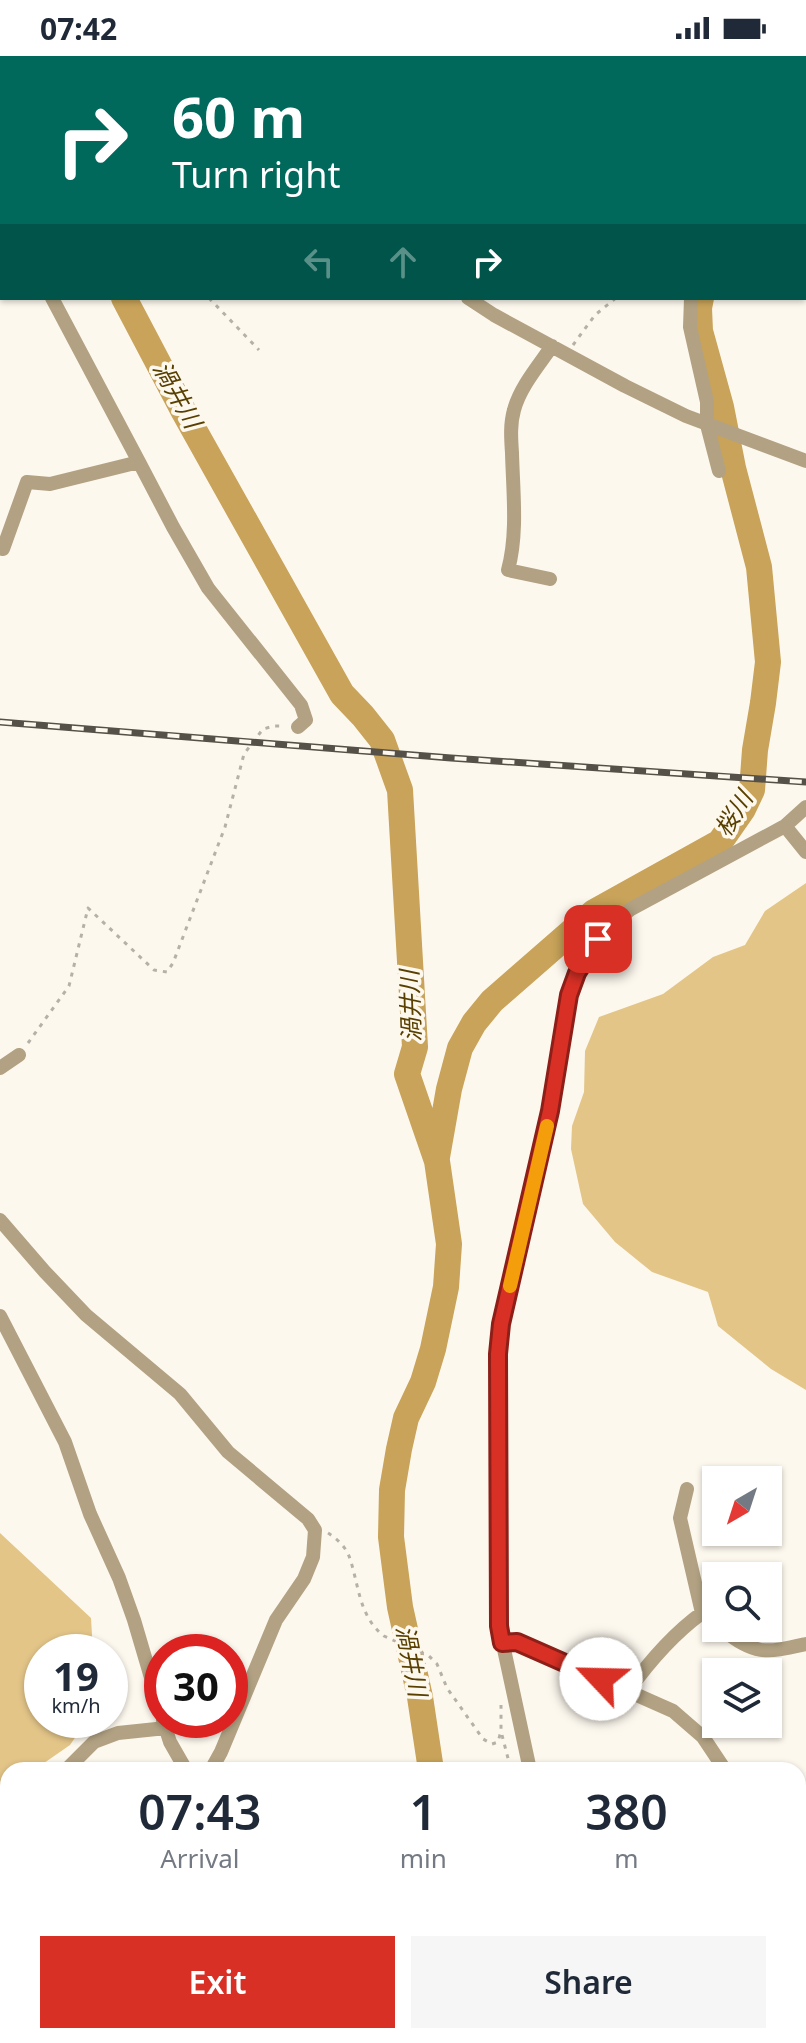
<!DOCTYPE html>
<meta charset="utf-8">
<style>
body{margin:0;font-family:"Noto Sans","Noto Sans JP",sans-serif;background:#f6f6f7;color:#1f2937;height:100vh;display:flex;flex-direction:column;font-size:30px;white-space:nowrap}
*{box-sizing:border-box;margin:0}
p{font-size:26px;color:#747a83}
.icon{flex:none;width:44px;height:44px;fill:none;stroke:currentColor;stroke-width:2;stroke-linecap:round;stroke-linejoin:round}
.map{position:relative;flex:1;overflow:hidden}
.details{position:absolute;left:0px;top:1706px;width:806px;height:282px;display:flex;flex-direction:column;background:#fff;border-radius:24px 24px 0 0;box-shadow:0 2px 6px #0004}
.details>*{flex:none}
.top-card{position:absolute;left:0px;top:0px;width:806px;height:244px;box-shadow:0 2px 6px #0004;background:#00695c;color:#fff;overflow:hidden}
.needle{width:52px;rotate:219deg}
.fabs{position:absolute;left:702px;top:1410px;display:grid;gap:16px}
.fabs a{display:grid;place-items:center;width:80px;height:80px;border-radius:0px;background:#fff;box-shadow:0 2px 6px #0004;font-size:40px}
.speed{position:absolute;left:24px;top:1578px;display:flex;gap:16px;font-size:40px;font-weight:700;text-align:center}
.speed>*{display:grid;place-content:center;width:104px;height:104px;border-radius:50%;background:#fff;box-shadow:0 2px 6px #0004;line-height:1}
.speed small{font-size:20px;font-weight:400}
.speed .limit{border:12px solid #d22;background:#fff;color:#111}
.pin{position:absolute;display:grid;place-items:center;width:68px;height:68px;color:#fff;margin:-34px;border-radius:16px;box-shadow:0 4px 12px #0006}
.me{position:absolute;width:88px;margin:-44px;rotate:294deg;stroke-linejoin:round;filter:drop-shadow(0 0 6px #0008)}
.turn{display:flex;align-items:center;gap:28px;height:168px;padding:0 40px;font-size:36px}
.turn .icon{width:104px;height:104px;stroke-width:2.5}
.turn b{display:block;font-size:56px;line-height:68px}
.lanes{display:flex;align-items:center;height:76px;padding:0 40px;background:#0003;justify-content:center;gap:40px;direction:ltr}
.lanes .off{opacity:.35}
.eta{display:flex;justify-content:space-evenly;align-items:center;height:136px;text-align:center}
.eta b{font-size:48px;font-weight:600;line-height:56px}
.primary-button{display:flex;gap:16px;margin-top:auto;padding:16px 40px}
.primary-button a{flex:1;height:92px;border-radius:0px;background:#d93025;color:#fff;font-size:32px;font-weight:600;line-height:92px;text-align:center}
.primary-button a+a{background:#f6f6f7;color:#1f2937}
.status{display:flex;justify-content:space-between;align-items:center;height:56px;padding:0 40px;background:#fff;direction:ltr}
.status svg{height:22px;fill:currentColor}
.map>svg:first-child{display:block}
</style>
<div class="status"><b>07:42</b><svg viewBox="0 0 49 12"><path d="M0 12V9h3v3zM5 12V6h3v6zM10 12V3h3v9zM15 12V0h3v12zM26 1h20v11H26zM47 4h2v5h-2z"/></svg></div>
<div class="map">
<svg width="806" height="1987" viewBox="0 0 806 1987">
<rect width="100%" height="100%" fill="#fdf8ee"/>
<path fill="#e3c588" d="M806 827V1334L771 1313 718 1270 708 1236 652 1216 615 1186 583 1148 571 1093 572 1070 584 1036 585 995 599 961 663 938 713 901 745 889 765 855Z
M0 1477 91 1562 93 1596H42V1664H87L70 1689 34 1714H8V1732L0 1737Z"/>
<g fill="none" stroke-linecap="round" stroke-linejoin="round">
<path stroke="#c8a359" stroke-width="26" d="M18 0V2
M804 109 806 106
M124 242 184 356 342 638 363 660 382 684 400 734 415 991 407 1018 437 1105 449 1188 446 1231 433 1293 423 1326 406 1362 399 1393 392 1434 391 1481 400 1551 420 1641 431 1714
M437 1101 449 1033 460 992 474 967 492 945 594 856 720 786 743 753 752 734 755 694 763 647 768 606 759 511 733 412 721 351 700 275 699 252 701 242
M507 1980 510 1987"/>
<path stroke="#b6b1a7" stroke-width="3" stroke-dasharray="4 6" stroke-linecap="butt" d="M85 0V2
M209 242 259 294
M573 289 595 259 616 242
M28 987 69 930 88 852 154 914 167 916 173 907 225 771 244 698 263 673 274 670H284
M328 1477C336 1482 345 1490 349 1500 359 1527 358 1560 384 1580L429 1600 437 1608 447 1632 483 1683 492 1688 498 1686 501 1675V1649
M502 1679 511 1714
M588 1980 591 1987
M635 1980 641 1987"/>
<path stroke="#b2a283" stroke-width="14" d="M182 0 183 2
M606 0 607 2
M670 2 672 0
M804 74 806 28
M0 140 2 144
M0 211 2 210
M468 242 494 259 625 330 686 360 806 405
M691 242 690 271 707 346V369L719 415
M139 406 173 471 208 532 301 649 306 664 298 671
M0 492 3 493 27 426 50 428 139 406 52 242
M550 523 508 514C518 477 513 436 512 397 511 382 510 368 514 354 520 331 539 309 552 290
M785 770 806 796
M0 1012 19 999
M0 1164 45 1216 86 1259 180 1338 228 1396 308 1463 315 1474 313 1501 304 1523 276 1564 221 1696 211 1714
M0 1260 65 1386 90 1458 119 1522 134 1564 162 1659
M721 1572C755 1600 766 1597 806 1588
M502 1587 517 1586 673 1655 703 1681 725 1714
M628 1635C649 1606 673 1578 702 1557L680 1462 687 1433
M163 1664 170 1686 186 1714
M66 1714 94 1686 118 1677 166 1672
M530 1714 499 1570 498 1298 501 1268 550 1055 569 939 577 917 598 883 612 868 631 853 785 770 806 751
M0 1749H8
M798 1769 806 1759
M798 1817 806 1823
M798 1971 802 1967H806
M16 1980 78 1987
M354 1980 357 1987
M713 1980 716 1987
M761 1980 772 1987
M112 1987 113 1980
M783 1987 790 1980"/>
<path stroke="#5b4200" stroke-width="24" d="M435 0 440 2
M507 0 512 2
M804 142 806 143
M804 168 806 169"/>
<g stroke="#565148" stroke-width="7">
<path id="rail" d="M0 666 451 702 806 726"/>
</g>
<use href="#rail" stroke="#fdf8ee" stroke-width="4" stroke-dasharray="12" stroke-linecap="butt"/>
</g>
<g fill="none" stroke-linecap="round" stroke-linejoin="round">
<g stroke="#8d1f18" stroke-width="20">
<path id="route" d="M598 883 577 917 569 939 550 1055 501 1268 498 1298 499 1570 502 1587 517 1586 601 1623"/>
</g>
<use href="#route" stroke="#d93025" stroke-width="14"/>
<path stroke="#f59e0b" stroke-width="14" d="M510 1230 547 1070"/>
</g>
<g text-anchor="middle" stroke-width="7" stroke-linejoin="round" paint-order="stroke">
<g font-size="24" font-style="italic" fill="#594001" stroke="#fdf8ee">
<text transform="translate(177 339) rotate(61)" y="8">渦井川</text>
<text transform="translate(734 758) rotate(-58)" y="8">桜川</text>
<text transform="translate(411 950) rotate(-92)" y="8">渦井川</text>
<text transform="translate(411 1605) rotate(79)" y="8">渦井川</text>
</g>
</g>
</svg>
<div class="fabs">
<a><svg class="needle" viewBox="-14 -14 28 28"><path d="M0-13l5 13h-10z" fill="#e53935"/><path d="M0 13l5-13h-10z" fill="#747a83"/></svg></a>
<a><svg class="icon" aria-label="search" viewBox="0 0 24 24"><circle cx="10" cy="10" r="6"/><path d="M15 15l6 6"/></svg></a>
<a><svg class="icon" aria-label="layers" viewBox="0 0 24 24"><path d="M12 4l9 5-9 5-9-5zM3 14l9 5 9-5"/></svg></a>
</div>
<div class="speed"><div>19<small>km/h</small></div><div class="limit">30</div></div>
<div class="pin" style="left:598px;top:883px;background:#d93025"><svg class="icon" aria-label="arrive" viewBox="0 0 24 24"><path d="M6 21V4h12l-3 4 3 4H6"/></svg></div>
<svg class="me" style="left:601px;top:1623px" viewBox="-20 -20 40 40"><circle r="19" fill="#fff"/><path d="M0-13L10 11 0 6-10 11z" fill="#d93025"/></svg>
<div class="top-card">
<div class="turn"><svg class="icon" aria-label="right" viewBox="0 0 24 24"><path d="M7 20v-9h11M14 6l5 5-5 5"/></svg><div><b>60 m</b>Turn right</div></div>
<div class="lanes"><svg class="icon off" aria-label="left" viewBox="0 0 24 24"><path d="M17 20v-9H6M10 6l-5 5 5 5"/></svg><svg class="icon off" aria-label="ahead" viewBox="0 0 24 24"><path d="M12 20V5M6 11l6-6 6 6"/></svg><svg class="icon" aria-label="right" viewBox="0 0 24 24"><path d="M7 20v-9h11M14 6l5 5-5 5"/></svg></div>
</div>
<section class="details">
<div class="eta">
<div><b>07:43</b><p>Arrival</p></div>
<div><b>1</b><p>min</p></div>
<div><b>380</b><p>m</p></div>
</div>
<div class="primary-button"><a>Exit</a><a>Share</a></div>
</section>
</div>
